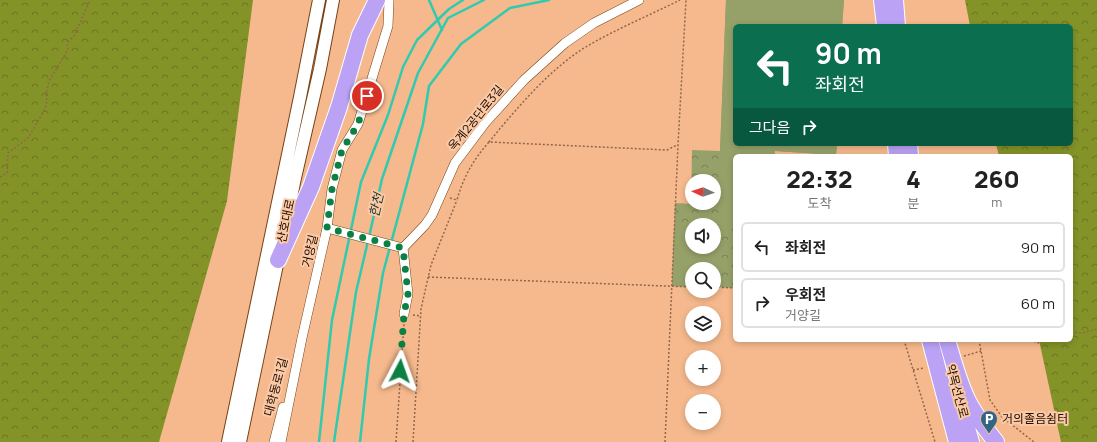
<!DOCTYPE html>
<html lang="ko">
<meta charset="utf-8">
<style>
body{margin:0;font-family:Manrope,"Noto Sans KR",sans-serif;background:#f2f2f2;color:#222;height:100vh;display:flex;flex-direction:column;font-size:15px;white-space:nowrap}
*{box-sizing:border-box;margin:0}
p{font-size:13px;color:#767676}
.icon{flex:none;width:22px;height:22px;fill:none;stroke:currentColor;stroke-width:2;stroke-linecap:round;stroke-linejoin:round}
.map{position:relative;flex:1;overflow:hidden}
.details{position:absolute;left:733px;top:154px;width:340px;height:188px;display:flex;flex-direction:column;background:#fff;border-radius:6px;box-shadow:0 2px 6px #0003}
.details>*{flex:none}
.hud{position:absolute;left:733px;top:24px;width:340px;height:122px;border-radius:6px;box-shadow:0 2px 6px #0003;background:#0b6e4f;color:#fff;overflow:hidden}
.needle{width:26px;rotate:273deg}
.tools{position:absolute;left:685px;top:174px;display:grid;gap:8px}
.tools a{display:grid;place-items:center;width:36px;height:36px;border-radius:50%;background:#fff;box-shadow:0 2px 6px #0003;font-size:20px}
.pin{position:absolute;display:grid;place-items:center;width:34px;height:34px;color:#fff;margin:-17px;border:2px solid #fff;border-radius:50%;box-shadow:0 1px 4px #0007}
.me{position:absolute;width:44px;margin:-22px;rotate:4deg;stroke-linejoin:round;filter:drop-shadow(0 0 3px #0008)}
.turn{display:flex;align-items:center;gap:14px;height:84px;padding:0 16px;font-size:18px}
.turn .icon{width:52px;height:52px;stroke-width:2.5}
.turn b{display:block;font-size:28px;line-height:34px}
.then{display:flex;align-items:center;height:38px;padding:0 16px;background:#0003;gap:8px;font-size:15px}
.eta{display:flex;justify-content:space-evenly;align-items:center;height:68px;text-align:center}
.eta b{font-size:24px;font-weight:800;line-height:28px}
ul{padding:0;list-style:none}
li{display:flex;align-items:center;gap:12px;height:50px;margin:0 8px 6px;padding:0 8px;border:2px solid #e0e0e0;border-radius:6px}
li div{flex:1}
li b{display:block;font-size:15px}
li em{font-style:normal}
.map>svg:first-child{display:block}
</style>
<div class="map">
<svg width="1097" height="442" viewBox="0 0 1097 442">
<defs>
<pattern id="forest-crowns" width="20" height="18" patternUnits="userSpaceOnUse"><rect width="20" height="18" fill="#849328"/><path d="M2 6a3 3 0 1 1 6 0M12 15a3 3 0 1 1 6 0" fill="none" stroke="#6c7620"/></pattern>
<pattern id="park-crowns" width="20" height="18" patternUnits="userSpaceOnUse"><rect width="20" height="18" fill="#96a169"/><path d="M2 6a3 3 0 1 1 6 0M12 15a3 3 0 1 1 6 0" fill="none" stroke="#7a8254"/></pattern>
</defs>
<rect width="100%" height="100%" fill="#f5b98d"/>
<path fill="url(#forest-crowns)" d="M0 0H253L227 201 159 442H0Z
M965 0H1097V442H1061L1039 340H1071V156H999L996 144H1071V26H970Z"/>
<path fill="url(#park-crowns)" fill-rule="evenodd" d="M726 0H844L842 26H735V144H837L836 155 775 151 774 156H735V288L714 287V269H692V287L672 286 675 203 691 204 692 150 720 151ZM692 181H714V203H692ZM692 225H714V247H692Z"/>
<path fill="#96a169" d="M726 0H844L842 26H735V144H837L836 155 775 151 774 156H735V228H720L717 287H714V269H692V287L672 286 674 227H692V247H714V228H720V151Z"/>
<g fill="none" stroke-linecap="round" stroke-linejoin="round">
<path stroke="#30caaf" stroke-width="2.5" d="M429 0 442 30
M369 237 382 179 418 73 448 18 484 0
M319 442 332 320 361 182 388 115 403 67 417 40 449 9 463 0
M334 442 356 292 368 241
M360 442 369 359 383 273 423 124 429 86 461 44 510 8 549 0"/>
<g stroke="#774317" stroke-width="10">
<path id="street" d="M327 228 403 248
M404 314 408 294 403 248 425 225 432 215 455 163 485 123 524 80 565 43 594 23 639 0
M274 442 283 407
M281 442 302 338 327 228 332 189 342 150 358 124 388 26 389 0"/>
</g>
<g stroke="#774317" stroke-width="14">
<path id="secondary" d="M228 442 300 97 319 0
M240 442 295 178 320 69 333 0"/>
</g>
<g stroke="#fff" stroke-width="18">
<path id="highway" d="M882 0 885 26
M895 0 897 26
M896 144 897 156
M909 144 910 156
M278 260 311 187 339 107 360 35 377 0
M930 340 957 442
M947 340C953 360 958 380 967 399 974 414 985 428 996 442
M957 394 971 442"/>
</g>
<path stroke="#91674a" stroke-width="1.5" stroke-dasharray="2 2" stroke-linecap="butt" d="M489 142C516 109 548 71 584 48 614 30 648 16 680 0
M0 177 7 173 8 153 28 138 45 109 47 101 46 95 49 81 68 50 67 43 74 36 90 0
M450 198 457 200C463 178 473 160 489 142L667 150 677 145
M428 277 692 287
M714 287 735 288
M413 315 421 316
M1071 332 1082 333 1097 329
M904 340 935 442
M979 340 990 400 1002 417 1034 442
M1030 340 1038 343 1041 340
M964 356 981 351
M913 370 924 368
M396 442 404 323
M413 442 421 309 431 265 457 200
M665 442 678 145 686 0"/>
<use href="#street" stroke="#fff" stroke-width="9"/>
<use href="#secondary" stroke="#fff" stroke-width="12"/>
<use href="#highway" stroke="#bba2f5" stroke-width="16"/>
</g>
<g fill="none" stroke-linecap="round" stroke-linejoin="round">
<path stroke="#0b8043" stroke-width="7" stroke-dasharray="0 12.6" d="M367 96 358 124 342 150 332 189 327 228 403 248 408 294 404 314 400 371"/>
</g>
<defs>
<g id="parking-pin" transform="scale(0.9)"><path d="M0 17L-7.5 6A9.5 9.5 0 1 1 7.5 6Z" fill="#336583" stroke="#fac9a6"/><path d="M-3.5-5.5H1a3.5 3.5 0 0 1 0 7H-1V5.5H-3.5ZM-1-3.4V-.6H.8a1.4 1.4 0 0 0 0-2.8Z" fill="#fff"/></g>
</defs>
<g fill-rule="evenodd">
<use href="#parking-pin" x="989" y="419"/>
</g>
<g text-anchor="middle" stroke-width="4" stroke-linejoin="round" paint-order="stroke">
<g font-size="12" fill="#220d00" stroke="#fac9a6">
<text transform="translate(476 118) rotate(-51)" y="4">옥계2공단로3길</text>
<text transform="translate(286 221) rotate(-78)" y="4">산호대로</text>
<text transform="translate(310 251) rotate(-77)" y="4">거양길</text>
<text transform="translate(276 387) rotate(-75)" y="4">대학동로1길</text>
<text transform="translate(957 391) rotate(75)" y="4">약목선산로</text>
</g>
<g font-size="12" fill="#220d00" stroke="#fac9a6" text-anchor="start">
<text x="1002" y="423">거의졸음쉼터</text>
</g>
<g font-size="13" font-style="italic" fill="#1d3530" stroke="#fac9a6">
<text transform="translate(376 205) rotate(-77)" y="5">한천</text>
</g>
</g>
</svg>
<div class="tools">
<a><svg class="needle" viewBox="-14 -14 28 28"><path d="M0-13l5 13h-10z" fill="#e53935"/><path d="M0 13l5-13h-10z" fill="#767676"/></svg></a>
<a><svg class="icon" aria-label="sound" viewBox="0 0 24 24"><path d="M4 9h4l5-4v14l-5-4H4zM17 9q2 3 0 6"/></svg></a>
<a><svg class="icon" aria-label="search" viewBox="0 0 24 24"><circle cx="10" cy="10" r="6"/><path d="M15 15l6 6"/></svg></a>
<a><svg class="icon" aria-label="layers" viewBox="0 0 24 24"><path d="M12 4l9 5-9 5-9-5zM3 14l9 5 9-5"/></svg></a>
<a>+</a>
<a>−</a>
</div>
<div class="pin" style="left:367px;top:96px;background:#d93025"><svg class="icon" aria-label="arrive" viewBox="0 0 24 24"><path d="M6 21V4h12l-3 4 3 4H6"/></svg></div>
<svg class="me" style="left:400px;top:371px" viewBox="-20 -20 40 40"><path d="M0-17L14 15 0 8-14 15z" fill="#0b8043" stroke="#fff" stroke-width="4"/></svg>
<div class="hud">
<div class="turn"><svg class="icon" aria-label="left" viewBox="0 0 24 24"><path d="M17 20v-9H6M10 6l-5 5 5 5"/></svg><div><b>90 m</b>좌회전</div></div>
<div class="then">그다음<svg class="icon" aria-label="right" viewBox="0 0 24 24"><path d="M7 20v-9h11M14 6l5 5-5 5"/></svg></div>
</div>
<section class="details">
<div class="eta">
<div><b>22:32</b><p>도착</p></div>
<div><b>4</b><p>분</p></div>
<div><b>260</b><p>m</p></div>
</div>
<ul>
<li><svg class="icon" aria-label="left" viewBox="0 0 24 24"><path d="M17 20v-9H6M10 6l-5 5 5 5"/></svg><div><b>좌회전</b></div><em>90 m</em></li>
<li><svg class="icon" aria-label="right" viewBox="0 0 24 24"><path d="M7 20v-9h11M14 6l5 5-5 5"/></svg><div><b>우회전</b><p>거양길</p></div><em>60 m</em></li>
</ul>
</section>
</div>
